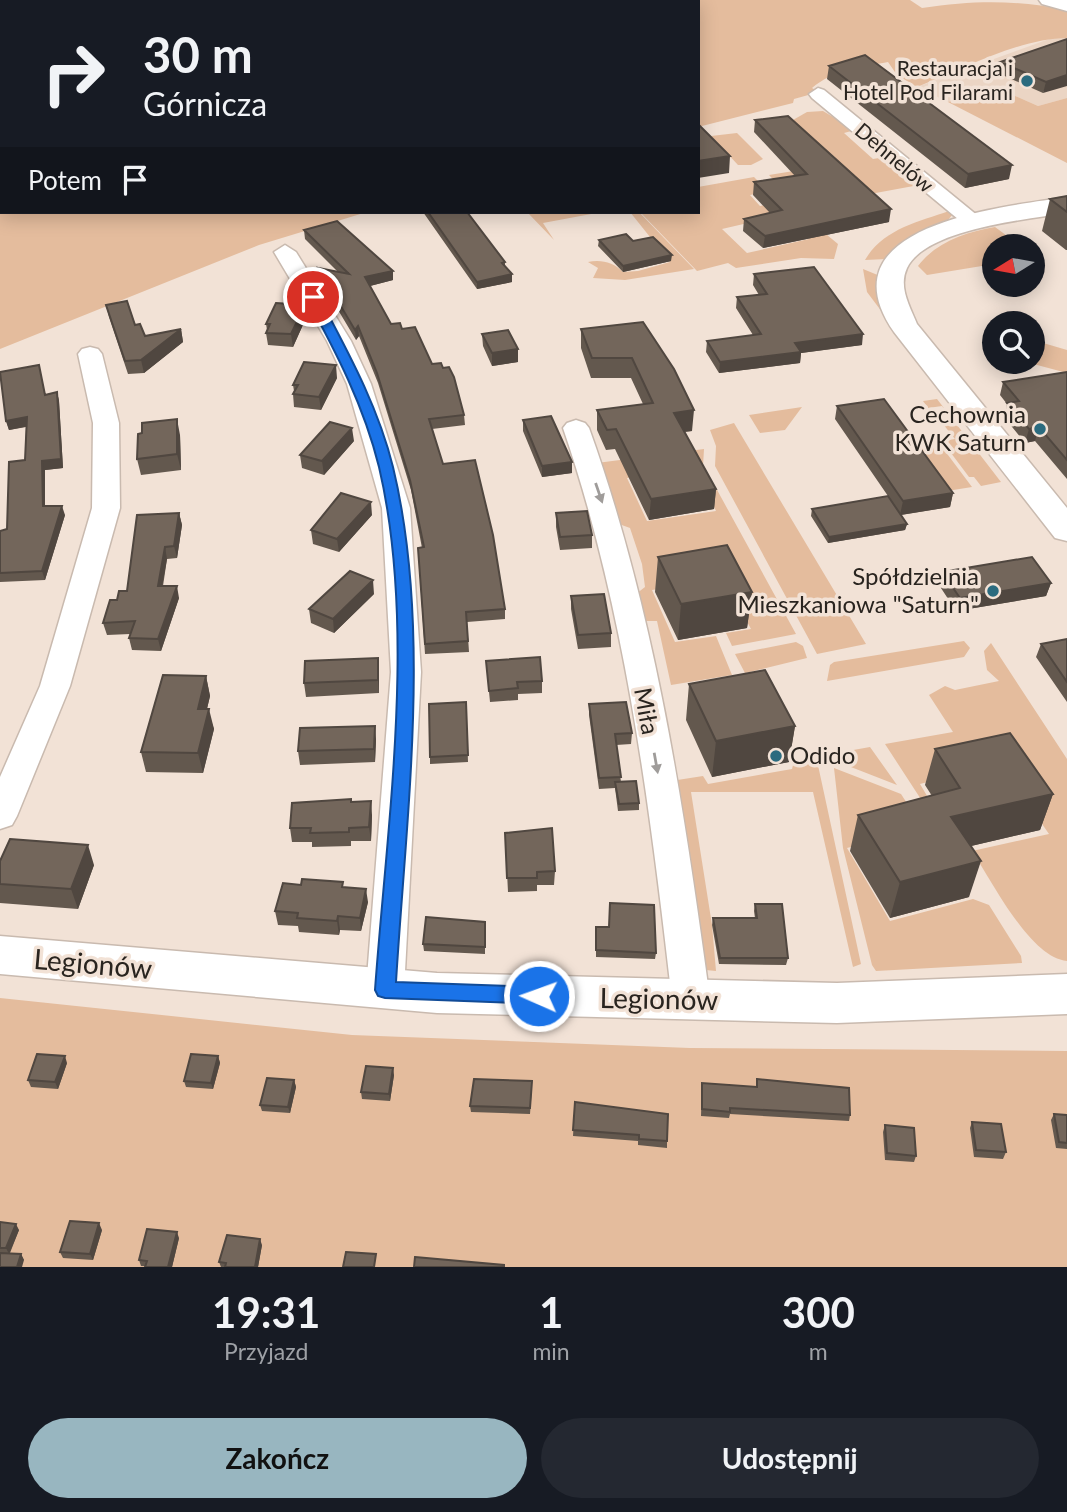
<!DOCTYPE html>
<html lang="pl">
<meta charset="utf-8">
<style>
body{margin:0;font-family:Lato,sans-serif;background:#242831;color:#f1f3f6;height:100vh;display:flex;flex-direction:column;font-size:26px;white-space:nowrap}
*{box-sizing:border-box;margin:0}
p{font-size:23px;color:#9ea1a6}
.icon{flex:none;width:38px;height:38px;fill:none;stroke:currentColor;stroke-width:2;stroke-linecap:round;stroke-linejoin:round}
.map{position:relative;height:1267px;overflow:hidden}
.side{display:flex;flex-direction:column;background:#171b24;flex:1}
.side>*{flex:none}
.top-card{position:absolute;left:0px;top:0px;width:700px;height:214px;box-shadow:0 4px 18px #0003;background:#171b24;color:#f1f3f6;overflow:hidden}
.needle{width:46px;rotate:259deg}
.controls{position:absolute;left:982px;top:234px;display:grid;gap:14px}
.controls a{display:grid;place-items:center;width:63px;height:63px;border-radius:50%;background:#171b24;box-shadow:0 4px 18px #0003;font-size:35px}
.pin{position:absolute;display:grid;place-items:center;width:60px;height:60px;color:#fff;margin:-30px;border:4px solid #fff;border-radius:50%;box-shadow:0 2px 7px #0007}
.me{position:absolute;width:77px;margin:-38px;rotate:272deg;stroke-linejoin:round;filter:drop-shadow(0 0 5px #0008)}
.turn{display:flex;align-items:center;gap:24px;height:147px;padding:0 28px;font-size:32px}
.turn .icon{width:91px;height:91px;stroke-width:2.5}
.turn b{display:block;font-size:49px;line-height:60px}
.then{display:flex;align-items:center;height:66px;padding:0 28px;background:#0003;gap:14px;font-size:26px}
.eta{display:flex;justify-content:space-evenly;align-items:center;height:119px;text-align:center}
.eta b{font-size:42px;font-weight:700;line-height:49px}
.primary-button{display:flex;gap:14px;margin-top:auto;padding:14px 28px}
.primary-button a{flex:1;height:80px;border-radius:42px;background:#98b6c0;color:#111;font-size:28px;font-weight:700;line-height:80px;text-align:center}
.primary-button a+a{background:#242831;color:#f1f3f6}
.map>svg:first-child{display:block}
</style>
<div class="map">
<svg width="1067" height="1267" viewBox="0 0 1067 1267">
<rect width="100%" height="100%" fill="#f2e2d6"/>
<path fill="#ebd5c4" d="M1052 38H1067V98L1038 106 995 87 948 102 917 87Z"/>
<path fill="#e4bc9d" d="M163 0H910L922 8C976 0 1015 0 1067 10V38C1020 38 961 70 917 87L897 75 888 62C861 67 833 70 812 88L819 92 794 99 793 103 698 127V2H146Z
M0 17 2 212H367L259 245 0 349Z
M995 87 1038 106 1067 98V163L948 102Z
M823 111 855 130 844 133 873 159 885 157 919 185 854 197 782 189 769 175 837 164 793 120 807 112Z
M737 133 763 159 751 165H738L711 136Z
M754 177 768 191 750 195 760 206 780 202 822 206 722 229 747 253 809 239 815 225 838 244 834 259 801 258 736 268 728 263 697 271 640 212H698V187Z
M949 211 952 215 948 220 904 242 887 259 865 260C883 229 918 222 949 211Z
M527 212H602L543 223 554 240Z
M630 212H639L694 269 625 280 593 278 598 268 588 262C600 259 614 262 623 272L638 271 670 262Z
M995 227 1022 247H994V264L927 275 918 266C936 242 966 232 995 227Z
M863 269 880 276V299L888 320 867 292Z
M1033 340 1067 350V373L1026 362H1032Z
M937 399 1001 482 981 486 974 477H969L942 441 955 439 943 424 953 422 942 406 928 408 923 401Z
M802 407 785 430 760 433 749 415Z
M734 423 866 644 817 654 715 466 716 446 710 430Z
M926 441 928 445 939 443 972 487 947 491 913 443Z
M704 449 703 466 712 482 702 483 693 468 627 478 647 521 716 511 706 490 716 488 796 634 732 646 726 633 751 629 724 579 652 590 675 642 716 636 732 675 671 685 657 621H640L636 594 645 587 642 564 630 528 619 524 597 463Z
M964 641 970 648 964 657 827 681 830 665 834 662Z
M796 642 803 646 807 658 745 673 735 654Z
M991 643 1067 759V961C1030 958 992 881 972 851L1049 834 1000 763 920 784 933 806 926 807 885 744 953 732 929 695 945 686 955 690 999 681 987 670 984 651Z
M870 747 897 785 833 760 831 754Z
M816 756 861 964 853 967 813 792H691L712 925 716 971 706 970 671 781 703 776 708 784 792 769 794 761Z
M834 768 901 794 923 828 847 848 890 921 973 899 989 905 1021 956 1022 963 876 971 872 965 843 848Z
M0 998 352 1035 690 1048 1067 1051V1267H0Z"/>
<g fill="none" stroke-linecap="round" stroke-linejoin="round">
<g stroke="#c9baaf" stroke-width="3">
<path id="minor" d="M818 88 824 90 978 216 982 220 978 224H964L812 98 809 94Z
M285 245 296 252 351 341 371 384 410 508 421 672 404 990 398 1001 385 1006 372 1001 366 990 391 672 382 508 347 384 327 341 274 252Z
M90 347 98 349 102 354 119 423 120 508 70 686 17 816 12 825 0 829V777L40 686 92 508 93 423 78 354 82 349Z
M576 420 585 423 589 428C655 611 684 808 710 1000L704 1011 691 1016 678 1011 672 1000C650 809 626 611 563 428L567 423Z"/>
</g>
<g stroke="#c9baaf" stroke-width="3">
<path id="tertiary" d="M1039 0H1067V11L1042 4Z
M1067 197V213C1029 219 925 229 907 268 898 287 910 307 917 324L1067 508V541L1055 538 894 332C820 225 1002 207 1067 197Z
M0 936 437 973 837 983 1067 974V1014L837 1023 437 1013 0 974Z"/>
</g>
<use href="#minor" fill="#fff" fill-rule="evenodd"/>
<use href="#tertiary" fill="#fff" fill-rule="evenodd"/>
</g>
<path fill="#63584e" d="M1067 39 1043 93 998 73 1000 62Z
M829 66 1009 179 965 188 827 79Z
M755 120 889 222 763 248 743 231 744 219 770 213 753 195 754 182 795 176 754 132Z
M1067 196V250H1066L1042 231 1050 199Z
M423 212H467L505 262V266L512 274V282L477 289Z
M304 230 393 271V280L370 286 391 324 402 329 432 364 464 415 465 425 432 429 443 464 505 609V619L467 622 469 652 425 654 418 548H422L411 490 378 383 359 336 356 340 319 278 318 268 338 272 305 239Z
M599 240 633 241 671 261 623 272 598 246Z
M754 274 862 345 801 353 800 363 719 373 706 352 707 341 753 335 736 308 737 297 759 295 753 285Z
M106 305 145 336 181 329 183 342 144 373 128 374 109 317Z
M306 318 293 347 268 345 266 333 267 330 266 324Z
M643 322 692 431 684 432 716 489 714 509 649 520 615 449 606 450 597 430V410L643 404 631 378H591L581 348V329Z
M482 334 518 349V362L492 366 483 346Z
M1067 372V479L1035 441 1025 443 1004 417 1007 404 1000 395 1003 382Z
M41 374 45 395 57 392 59 401 63 468 45 470V506L65 515 45 580 0 582V531L7 529 25 460 26 427 9 430 6 421Z
M337 378 321 410 294 407 293 394 294 391 293 385Z
M837 406 953 493 950 507 901 515 907 524 905 530 828 543 811 516 812 509 888 496 835 419Z
M523 420 572 473 542 477 523 431Z
M142 433 180 435 181 470 141 475 137 459Z
M354 441 324 475 302 468 300 455Z
M179 513 182 525 177 558 167 559 163 586 179 598 161 651 132 650 129 638 130 634 107 635 103 623 117 600 127 591Z
M556 513 592 535V548L560 550 556 527Z
M372 515 339 552 313 544 311 530Z
M658 557 752 592 747 628 678 640 655 592Z
M942 572 1051 583 1046 596 956 611 939 585Z
M374 594 334 633 311 623 309 609Z
M571 596 611 633V647L578 649 571 609Z
M1067 639V702L1036 657 1041 644Z
M486 661 542 681V693L518 694V700L490 702Z
M379 672V693L306 697 304 683Z
M206 676 210 696 207 709 214 729 203 773 146 772 141 752Z
M689 684 795 726 789 762 712 777 686 720Z
M466 702 468 762 430 764V757Z
M589 704 632 733 631 744 616 745 621 782 639 803V810L618 811 615 788 599 789 589 715Z
M376 739 375 762 300 765 298 751Z
M935 749 1053 794 1040 830 971 846 969 897 890 918 850 851 858 815 932 796 925 785Z
M352 802 372 815 371 841H351V846L312 847V842H292L290 828Z
M505 833 555 871 554 885H537V891L508 892Z
M0 861 94 865 78 909 0 903Z
M344 887 368 902 361 931 340 930 339 935 299 932 298 926 278 925 275 911Z
M755 904 788 958 786 965 719 964 712 925 713 918H755L754 911Z
M485 922V954L424 951 423 944Z
M596 927 656 953 655 959 596 957Z
M218 1056 220 1063 213 1089 186 1087 184 1081Z
M67 1063 58 1089 31 1087 28 1080Z
M394 1075 390 1101 362 1099 361 1092Z
M757 1079 850 1115 849 1121 730 1114 729 1118 701 1116 702 1083 756 1087Z
M294 1080 296 1087 290 1113 262 1111 260 1105Z
M532 1088 530 1114 471 1112 470 1106Z
M575 1102 667 1141V1148L638 1145V1141L573 1136Z
M1054 1114 1067 1115V1149L1056 1148 1051 1120Z
M972 1122 1006 1152 1003 1159 974 1157 970 1128Z
M885 1125 916 1156 914 1162 885 1160 883 1132Z
M0 1222 19 1230 10 1253 21 1254 24 1260 0 1267Z
M102 1230 93 1260 63 1258 60 1252Z
M179 1238 172 1267 141 1266 139 1260Z
M262 1245 258 1267H221L219 1262Z"/>
<path fill="#504740" d="M1067 75V86L1043 93 1046 82Z
M730 156 729 173 698 178V161Z
M1012 165 1009 179 965 188 968 174Z
M891 209 889 222 763 248 765 236Z
M672 255 671 261 623 272V266Z
M393 271V280L366 287 365 277Z
M512 274V282L477 289V282Z
M305 305 306 318 293 347 291 334Z
M358 326 359 336 356 340 355 330Z
M181 329 183 342 144 373 141 360Z
M863 334 862 345 801 353 800 363 719 373 720 362 795 343Z
M518 349V362L492 366V353Z
M336 365 337 378 321 410 319 397Z
M57 392 59 401 63 468 45 470V515L43 506 42 461Z
M694 410 692 431 672 433 674 413Z
M27 417 29 426 9 430 6 421Z
M177 419 180 435 181 470 177 454Z
M1039 427 1035 441 1025 443 1029 429Z
M352 428 354 441 324 475 322 461Z
M572 462V473L542 477V466Z
M716 489 714 509 649 520 651 499Z
M953 493 950 507 900 515 903 501Z
M371 502 372 515 339 552 337 539Z
M62 506 65 515 45 580 42 571Z
M179 513 182 525 177 558 174 546Z
M907 524 905 530 828 543 829 537Z
M165 547 167 559 160 598 158 586Z
M373 580 374 594 334 633 333 619Z
M1051 583 1046 596 956 611 960 598Z
M177 586 179 598 161 651 158 639Z
M752 592 747 628 678 640 681 604Z
M378 658 379 672V693L378 680Z
M206 676 210 696 202 729 198 709Z
M209 709 214 729 203 773 198 753Z
M375 726 376 739 375 762 374 749Z
M795 726 789 762 712 777 716 741Z
M1053 794 1040 830 941 853 951 817Z
M371 801 372 815 371 841 369 827Z
M88 845 94 865 78 909 71 889Z
M981 861 969 897 890 918 900 882Z
M366 889 368 902 361 931 360 918Z
M338 916 340 930 339 935 337 921Z
M65 1056 67 1063 58 1089 55 1082Z
M218 1056 220 1063 213 1089 211 1083Z
M393 1068 394 1075 390 1101 389 1094Z
M294 1080 296 1087 290 1113 288 1107Z
M99 1223 102 1230 93 1260 90 1254Z
M16 1224 19 1230 9 1254 6 1248Z
M177 1232 179 1238 172 1267H168Z
M260 1239 262 1245 258 1267H255Z
M21 1254 24 1260 22 1267H17Z"/>
<path fill="#73665b" stroke="#504740" stroke-width="2" d="M1067 39V75L1046 82 1000 62Z
M865 55 1012 165 968 174 829 66Z
M788 116 891 209 765 236 744 219 782 210 754 182 807 174 755 120Z
M698 125H699L730 156 698 161Z
M1067 196V212L1050 199Z
M428 212H467L505 262 502 263 512 274 477 282Z
M337 221 393 271 365 277 391 324 400 323 402 329 415 327 432 364 441 363 443 368 449 367 454 377 464 415 429 419 443 464 475 460 493 535 505 609 466 612 468 641 425 644 418 548 424 547 410 480 377 373 358 326 355 330 318 268 349 274 304 230Z
M626 234 633 241 653 237 672 255 623 266 599 240Z
M814 267 863 334 795 343 801 352 720 362 707 341 761 334 737 297 767 294 754 274Z
M127 301 135 325 140 324 145 336 181 329 141 360 125 361 106 305Z
M276 303 305 305 291 334 266 333 270 324H266Z
M643 322 674 369 694 410 674 413 716 489 651 499 616 429 607 430 597 410 653 403 632 358H592L581 329Z
M508 330 518 349 492 353 482 334Z
M304 362 336 365 319 397 293 394 298 385H293Z
M39 365 45 395 57 392 61 459 42 461 43 506H62L42 571 0 573V531L7 529 9 462 25 460 27 417 6 421 0 372Z
M1067 372V460L1039 427 1029 429 1007 403 1019 401 1003 382Z
M884 399 953 493 903 501 837 406Z
M551 416 572 462 542 466 523 420Z
M177 419V454L137 459 138 434 142 433V423Z
M330 422 352 428 322 461 300 455Z
M341 493 371 502 337 539 311 530Z
M888 496 907 524 829 537 812 509Z
M587 511 592 535 560 537 556 513Z
M179 513 174 546 165 547 158 586H177L158 639 129 638 135 621 103 623 110 600H117L119 591H127L137 515Z
M727 545 752 592 681 604 658 557Z
M1032 557 1051 583 960 598 942 572Z
M350 571 373 580 333 619 309 609Z
M604 594 611 633 578 635 571 596Z
M1067 639V682L1041 644Z
M540 657 542 681 517 682 518 688 489 691 486 661Z
M378 658V680L304 683 305 661Z
M765 670 795 726 716 741 689 684Z
M163 675 206 676 198 709H209L198 753 141 752Z
M466 702 468 755 430 757 429 704Z
M626 702 632 733 615 734 621 777 599 778 589 704Z
M375 726 374 749 298 751 300 728Z
M1010 733 1053 794 951 817 981 861 900 882 858 815 960 788 935 749Z
M636 781 639 803 619 804 615 782Z
M351 799V802L371 801 369 827 349 828V832L310 833 311 828H290L292 803Z
M552 828 555 871 537 872V878H507L505 833Z
M10 839 88 845 71 889 0 884V861Z
M302 879 343 882 342 887 366 889 360 918 338 916 337 921 297 918 298 913 275 911 283 883 301 885Z
M610 903 654 905 656 953 596 950V927H609Z
M755 904H782L788 958H720L713 918H757Z
M426 917 485 922V947L423 944Z
M37 1054 65 1056 55 1082 28 1080Z
M191 1054 218 1056 211 1083 184 1081Z
M366 1066 393 1068 389 1094 361 1092Z
M267 1078 294 1080 288 1107 260 1105Z
M474 1079 532 1081 530 1108 470 1106Z
M757 1079 849 1088 850 1115 730 1108V1112L702 1109V1083L757 1087Z
M575 1102 668 1114 667 1141 639 1139V1135L573 1130Z
M1054 1114 1067 1115V1143L1059 1142Z
M972 1122 1001 1124 1006 1152 976 1150Z
M885 1125 914 1128 916 1156 887 1153Z
M70 1221 99 1223 90 1254 60 1252Z
M0 1222 16 1224 6 1248H0Z
M147 1229 177 1232 168 1267H145L147 1261 139 1260Z
M227 1235 260 1239 255 1267H225L226 1263 219 1262Z
M346 1252 376 1254 374 1267H343Z
M0 1253 21 1254 17 1267H0Z
M415 1257 504 1265V1267H414Z"/>
<defs><path id="oneway-solid" d="M-6-.8H1V-3.2L6.5 0L1 3.2V.8H-6Z" transform="scale(1.75)"/></defs>
<g fill="#9f9c9a">
<use href="#oneway-solid" transform="translate(599 493) rotate(71)"/>
<use href="#oneway-solid" transform="translate(656 763) rotate(80)"/>
</g>
<path fill="#1a73e8" stroke="#114b97" stroke-width="2" d="M313 293 319 297C348 352 378 406 393 467 432 629 406 816 396 982L539 987 546 990 549 996 546 1002 539 1004 385 998 378 996 375 990C387 824 417 629 379 467 364 406 336 352 306 297Z"/>
<g fill="#2b6b7f" stroke="#f2e2d6" stroke-width="2.5">
<circle cx="1027" cy="81" r="7"/>
<circle cx="1040" cy="429" r="7"/>
<circle cx="993" cy="591" r="7"/>
<circle cx="776" cy="756" r="7"/>
</g>
<g text-anchor="middle" stroke-width="7" stroke-linejoin="round" paint-order="stroke">
<g font-size="21" fill="#29241f" stroke="#f2e2d6" text-anchor="end">
<text x="1013" y="76">Restauracja i<tspan x="1013" dy="24">Hotel Pod Filarami</tspan></text>
</g>
<g font-size="21" fill="#29241f" stroke="#f2e2d6">
<text transform="translate(894 158) rotate(40)" y="7">Dehnelów</text>
</g>
<g font-size="24" fill="#29241f" stroke="#f2e2d6" text-anchor="end">
<text x="1026" y="423">Cechownia<tspan x="1026" dy="28">KWK Saturn</tspan></text>
<text x="979" y="585">Spółdzielnia<tspan x="979" dy="28">Mieszkaniowa "Saturn"</tspan></text>
<text x="790" y="764" text-anchor="start">Odido</text>
</g>
<g font-size="24" fill="#29241f" stroke="#f2e2d6">
<text transform="translate(646 711) rotate(80)" y="8">Miła</text>
</g>
<g font-size="28" fill="#29241f" stroke="#f2e2d6">
<text transform="translate(93 964) rotate(5)" y="10">Legionów</text>
<text transform="translate(659 999) rotate(1)" y="10">Legionów</text>
</g>
</g>
</svg>
<div class="controls">
<a><svg class="needle" viewBox="-14 -14 28 28"><path d="M0-13l5 13h-10z" fill="#e53935"/><path d="M0 13l5-13h-10z" fill="#9ea1a6"/></svg></a>
<a><svg class="icon" aria-label="search" viewBox="0 0 24 24"><circle cx="10" cy="10" r="6"/><path d="M15 15l6 6"/></svg></a>
</div>
<div class="pin" style="left:313px;top:297px;background:#d93025"><svg class="icon" aria-label="arrive" viewBox="0 0 24 24"><path d="M6 21V4h12l-3 4 3 4H6"/></svg></div>
<svg class="me" style="left:539px;top:996px" viewBox="-20 -20 40 40"><circle r="17" fill="#1a73e8" stroke="#fff" stroke-width="3"/><path d="M0-11L8 9 0 5-8 9z" fill="#fff"/></svg>
<div class="top-card">
<div class="turn"><svg class="icon" aria-label="right" viewBox="0 0 24 24"><path d="M7 20v-9h11M14 6l5 5-5 5"/></svg><div><b>30 m</b>Górnicza</div></div>
<div class="then">Potem<svg class="icon" aria-label="arrive" viewBox="0 0 24 24"><path d="M6 21V4h12l-3 4 3 4H6"/></svg></div>
</div>
</div>
<section class="side">
<div class="eta">
<div><b>19:31</b><p>Przyjazd</p></div>
<div><b>1</b><p>min</p></div>
<div><b>300</b><p>m</p></div>
</div>
<div class="primary-button"><a>Zakończ</a><a>Udostępnij</a></div>
</section>
